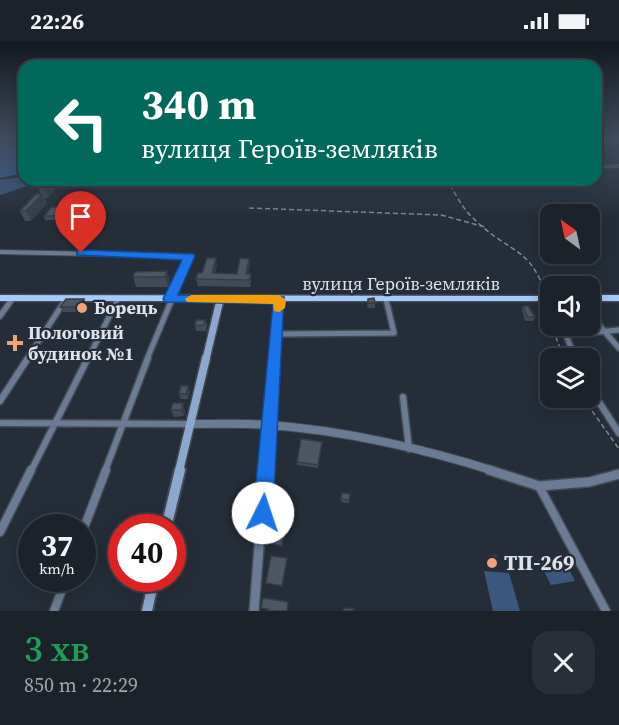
<!DOCTYPE html>
<html lang="uk">
<meta charset="utf-8">
<style>
body{margin:0;font-family:"Source Serif 4",serif;background:#292f36;color:#f1f3f6;height:100vh;display:flex;flex-direction:column;font-size:22px;white-space:nowrap}
*{box-sizing:border-box;margin:0}
p{font-size:20px;color:#a0a4a8}
.icon{flex:none;width:33px;height:33px;fill:none;stroke:currentColor;stroke-width:2;stroke-linecap:round;stroke-linejoin:round}
.map{position:relative;height:569px;overflow:hidden}
.details{display:flex;flex-direction:column;background:#1c222a;flex:1}
.details>*{flex:none}
.guide{position:absolute;left:18px;top:18px;width:584px;height:126px;border-radius:18px;box-shadow:0 3px 15px #0003,0 0 0 2px #3a3f47;background:#00695c;color:#fff;overflow:hidden}
.needle{width:39px;rotate:327deg}
.buttons{position:absolute;left:540px;top:162px;display:grid;gap:12px}
.buttons a{display:grid;place-items:center;width:60px;height:60px;border-radius:12px;background:#1c222a;box-shadow:0 3px 15px #0003,0 0 0 2px #3a3f47;font-size:30px}
.speed{position:absolute;left:18px;top:472px;display:flex;gap:12px;font-size:30px;font-weight:700;text-align:center}
.speed>*{display:grid;place-content:center;width:78px;height:78px;border-radius:50%;background:#1c222a;box-shadow:0 3px 15px #0003,0 0 0 2px #3a3f47;line-height:1}
.speed small{font-size:15px;font-weight:400}
.speed .limit{border:9px solid #d22;background:#fff;color:#111}
.pin{position:absolute;display:grid;place-items:center;width:51px;height:51px;color:#fff;margin:-62px -26px;border-radius:50% 50% 50% 0;rotate:-45deg;box-shadow:0 0 6px #0007}
.pin .icon{rotate:45deg}
.me{position:absolute;width:66px;margin:-33px;rotate:4deg;stroke-linejoin:round;filter:drop-shadow(0 0 4px #0008)}
.turn{display:flex;align-items:center;gap:21px;height:126px;padding:0 24px;font-size:27px}
.turn .icon{width:78px;height:78px;stroke-width:2.5}
.turn b{display:block;font-size:42px;line-height:51px}
.round{display:grid;place-items:center;flex:none;width:63px;height:63px;border-radius:18px;background:#292f36}
.headline{display:flex;align-items:center;justify-content:space-between;height:102px;padding:0 24px}
h1{font-size:36px;font-weight:600;line-height:45px;color:#1e9e55}
.status{display:flex;justify-content:space-between;align-items:center;height:42px;padding:0 30px;background:#1c222a;direction:ltr}
.status svg{height:16px;fill:currentColor}
.map>svg:first-child{display:block}
</style>
<div class="status"><b>22:26</b><svg viewBox="0 0 49 12"><path d="M0 12V9h3v3zM5 12V6h3v6zM10 12V3h3v9zM15 12V0h3v12zM26 1h20v11H26zM47 4h2v5h-2z"/></svg></div>
<div class="map">
<svg width="619" height="569" viewBox="0 0 619 569">
<rect width="100%" height="100%" fill="#252d38"/>
<path fill="#3b577e" d="M21 135 29 138 27 144 0 153V138Z
M562 513 575 539 551 543 538 518Z
M484 529 509 531 520 569H493Z"/>
<path fill="#3a6094" d="M0 100 24 105V131L0 136Z"/>
<g fill="none" stroke-linecap="round" stroke-linejoin="round">
<path fill="#535a64" fill-rule="evenodd" d="M619 122V126L596 127V123Z"/>
<g stroke="#434a55" stroke-width="6">
<path id="minor-far3" d="M0 210 190 214 184 227"/>
</g>
<g stroke="#434a55" stroke-width="8">
<path id="minor-far2" d="M590 273 619 306
M0 274 13 256
M278 292 394 291 386 257
M575 316 566 293 619 288
M27 317 66 257
M88 317 118 257
M147 317 185 226"/>
</g>
<g stroke="#434a55" stroke-width="9">
<path id="minor-far1" d="M590 346 619 391
M403 355 409 407
M0 359 28 316
M0 381 191 382
M31 429 88 316
M105 429 148 316"/>
</g>
<g stroke="#434a55" stroke-width="11">
<path id="minor" d="M539 444 606 569
M0 490 31 428
M82 491 106 428
M54 569 66 537"/>
</g>
<g stroke="#434a55" stroke-width="9">
<path id="tertiary-far2" d="M274 317 279 258"/>
</g>
<g stroke="#434a55" stroke-width="10">
<path id="tertiary-far1" d="M191 382C217 382 243 381 269 383 342 388 425 407 494 429
M265 429 274 316"/>
</g>
<g stroke="#434a55" stroke-width="12">
<path id="tertiary" d="M489 428 539 444 589 440 619 432
M254 569 265 428"/>
</g>
<g stroke="#434a55" stroke-width="10">
<path id="secondary-far2" d="M206 317 220 258"/>
</g>
<g stroke="#434a55" stroke-width="11">
<path id="secondary-far1" d="M179 429 206 316"/>
</g>
<g stroke="#434a55" stroke-width="14">
<path id="secondary" d="M166 486 180 428
M147 569 154 537"/>
</g>
<g stroke="#434a55" stroke-width="3">
<path id="primary" d="M0 253 550 254V259H0Z
M590 253H619V259H590Z"/>
</g>
<use href="#minor-far3" stroke="#6a7b93" stroke-width="4"/>
<use href="#minor-far2" stroke="#6a7b93" stroke-width="5"/>
<use href="#minor-far1" stroke="#6a7b93" stroke-width="6"/>
<use href="#minor" stroke="#6a7b93" stroke-width="8"/>
<use href="#tertiary-far2" stroke="#6a7b93" stroke-width="6"/>
<use href="#tertiary-far1" stroke="#6a7b93" stroke-width="8"/>
<use href="#tertiary" stroke="#6a7b93" stroke-width="9"/>
<use href="#secondary-far2" stroke="#8ca8ce" stroke-width="7"/>
<use href="#secondary-far1" stroke="#8ca8ce" stroke-width="8"/>
<use href="#secondary" stroke="#8ca8ce" stroke-width="10"/>
<use href="#primary" fill="#a6cafc" fill-rule="evenodd"/>
<path stroke="#818891" stroke-width="1.5" stroke-dasharray="5 3" stroke-linecap="butt" d="M450 143C456 153 462 165 471 174 512 216 535 201 550 270
M249 166 441 173 485 185
M544 265 564 316
M583 356 619 407"/>
</g>
<path fill="#424b55" d="M46 138H63L48 156H44L47 161 31 179H25L20 169 41 152 38 146Z
M80 168 72 178H45L44 174Z
M249 217 250 223 248 232H251V238L250 245 198 244 196 237 202 231 217 223 215 231 237 232Z
M167 229 170 240 168 245H136L133 235Z
M368 257 375 261V266H368L367 262Z
M87 262 82 270H63L60 265Z
M523 264 535 275 533 279H525L522 267Z
M205 278 207 283 206 289H196L195 284Z
M190 349 188 357H181L179 352Z
M171 368H185L184 374 174 375Z
M322 400 318 426 297 423V420Z
M342 451 350 452 349 461 341 460Z
M490 514 499 523 497 526H491L487 516Z"/>
<path fill="#363d45" d="M51 138H63L48 156 44 146Z
M42 152 47 161 31 179 26 169Z
M78 165 80 168 72 178 71 174Z
M216 216 217 223 213 238 212 231Z
M249 217 250 223 247 238 246 232Z
M167 229 170 240 168 245 165 235Z
M84 257 87 262 82 270 79 265Z
M188 344 190 349 188 357 186 352Z
M183 361 185 368 184 374 181 368Z"/>
<path fill="#4d5763" stroke="#363d45" stroke-width="1.5" d="M46 138H51L44 146H38Z
M36 152H42L26 169H20Z
M52 165H78L71 174H44Z
M207 216H216L212 231 237 232 240 216 249 217 246 232H251L249 238 196 237 198 231H202Z
M167 229 165 235H133L135 230Z
M374 256 375 261H368V257Z
M66 257H84L79 265H60Z
M523 264H528L535 275H527Z
M196 278H205L204 283 195 284Z
M181 344H188L186 352H179Z
M173 361H183L181 368H171Z
M301 397 322 400 318 423 297 420Z
M342 451 350 452 349 458 341 457Z
M272 483 285 484 282 504 268 501Z
M496 513 499 523 493 524 490 514Z
M271 514 287 516 282 544 266 541Z
M263 556 288 560 287 569H267L268 567 261 566Z
M344 566 354 567V569H343Z"/>
<linearGradient id="sky" x2="0" y2="1"><stop stop-color="#14191f"/><stop offset="0.55" stop-color="#404c5e"/><stop offset="1" stop-color="#404c5e" stop-opacity="0"/></linearGradient>
<rect width="619" height="176" fill="url(#sky)"/>
<path fill="#1a73e8" stroke="#114b97" stroke-width="1.5" d="M81 208 194 212 195 214 178 253 284 255 273 471 270 478 263 480 256 478 253 471 273 262 165 260 163 257 182 218 77 213V209Z"/>
<path fill="#f59e0b" d="M191 253H279L286 258 285 266 279 270 274 269 273 262 187 260 185 257Z"/>
<g fill="#f1a27b" stroke="#252d38" stroke-width="2">
<circle cx="82" cy="266" r="6"/>
<path d="M12 292h6v6h6v6h-6v6h-6v-6h-6v-6h6z"/>
<circle cx="492" cy="521" r="6"/>
</g>
<g text-anchor="middle" stroke-width="4.5" stroke-linejoin="round" paint-order="stroke">
<g font-size="18" fill="#dee3eb" stroke="#252d38">
<text x="401" y="248">вулиця Героїв-земляків</text>
</g>
<g font-size="18" font-weight="bold" fill="#dee3eb" stroke="#252d38" text-anchor="start">
<text x="94" y="272">Борець</text>
<text x="28" y="297">Пологовий<tspan x="28" dy="21">будинок №1</tspan></text>
</g>
<g font-size="21" font-weight="bold" fill="#dee3eb" stroke="#252d38" text-anchor="start">
<text x="504" y="528">ТП-269</text>
</g>
</g>
</svg>
<div class="buttons">
<a><svg class="needle" viewBox="-14 -14 28 28"><path d="M0-13l5 13h-10z" fill="#e53935"/><path d="M0 13l5-13h-10z" fill="#a0a4a8"/></svg></a>
<a><svg class="icon" aria-label="sound" viewBox="0 0 24 24"><path d="M4 9h4l5-4v14l-5-4H4zM17 9q2 3 0 6"/></svg></a>
<a><svg class="icon" aria-label="layers" viewBox="0 0 24 24"><path d="M12 4l9 5-9 5-9-5zM3 14l9 5 9-5"/></svg></a>
</div>
<div class="speed"><div>37<small>km/h</small></div><div class="limit">40</div></div>
<div class="pin" style="left:81px;top:211px;background:#d93025"><svg class="icon" aria-label="arrive" viewBox="0 0 24 24"><path d="M6 21V4h12l-3 4 3 4H6"/></svg></div>
<svg class="me" style="left:263px;top:471px" viewBox="-20 -20 40 40"><circle r="19" fill="#fff"/><path d="M0-13L10 11 0 6-10 11z" fill="#1a73e8"/></svg>
<div class="guide">
<div class="turn"><svg class="icon" aria-label="left" viewBox="0 0 24 24"><path d="M17 20v-9H6M10 6l-5 5 5 5"/></svg><div><b>340 m</b>вулиця Героїв-земляків</div></div>
</div>
</div>
<section class="details">
<div class="headline"><div><h1>3 хв</h1><p>850 m · 22:29</p></div><a class="round"><svg class="icon" aria-label="close" viewBox="0 0 24 24"><path d="M6 6l12 12M18 6L6 18"/></svg></a></div>
</section>
